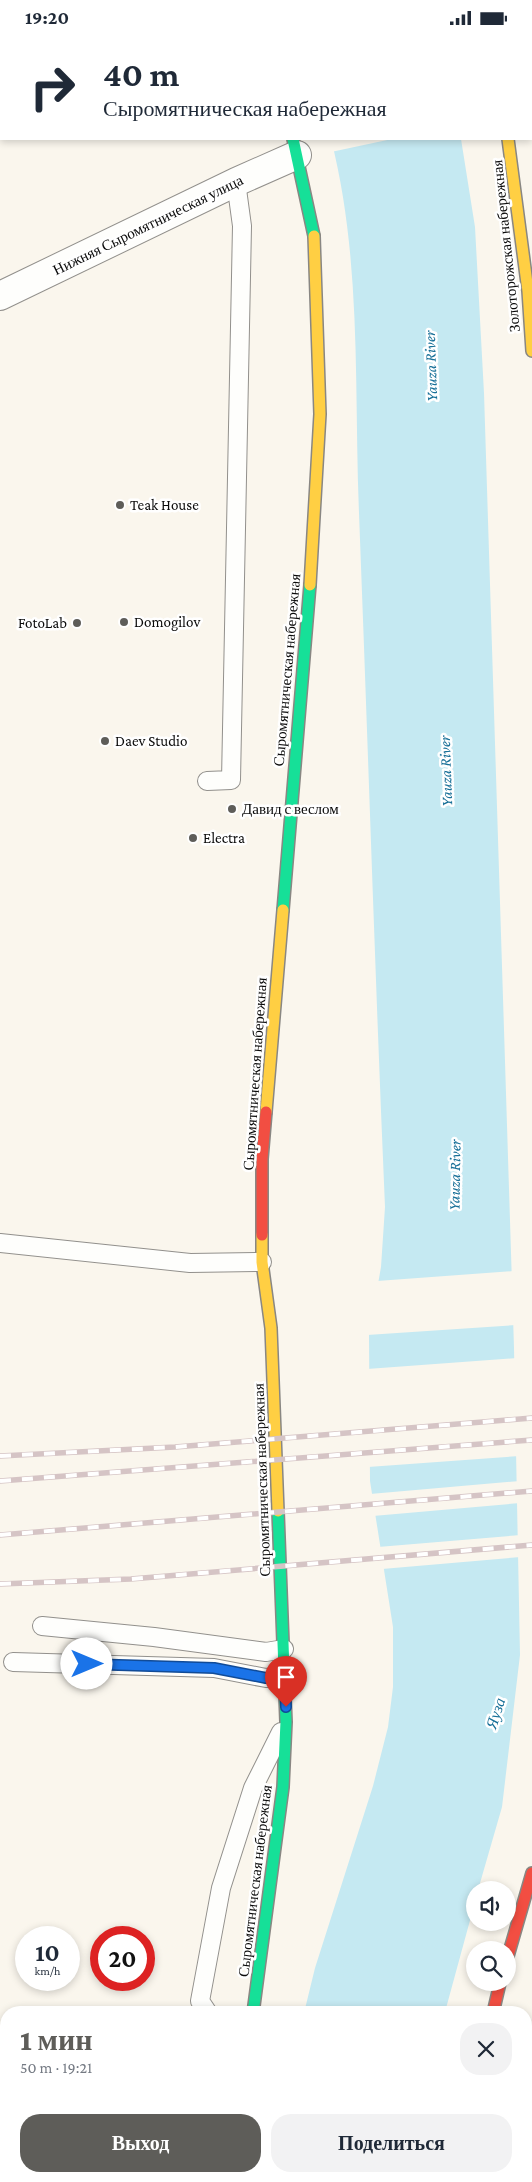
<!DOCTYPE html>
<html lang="ru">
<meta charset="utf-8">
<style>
body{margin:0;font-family:"Crimson Pro",serif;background:#f2f2f3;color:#1f2937;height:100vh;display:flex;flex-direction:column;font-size:19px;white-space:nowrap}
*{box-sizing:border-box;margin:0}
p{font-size:16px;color:#747a83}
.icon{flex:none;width:28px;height:28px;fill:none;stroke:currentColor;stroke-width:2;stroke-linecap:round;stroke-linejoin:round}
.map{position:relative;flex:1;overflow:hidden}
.sheet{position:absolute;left:0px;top:1971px;width:532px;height:176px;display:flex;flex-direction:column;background:#fff;border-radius:20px 20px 0 0;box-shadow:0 2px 8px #0003}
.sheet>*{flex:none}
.hud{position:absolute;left:0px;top:0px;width:532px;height:105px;box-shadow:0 2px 8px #0003;background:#fff;color:#1f2937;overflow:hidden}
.controls{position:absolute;left:466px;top:1846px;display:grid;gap:10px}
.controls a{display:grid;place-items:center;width:50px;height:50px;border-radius:50%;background:#fff;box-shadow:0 2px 8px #0003;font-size:25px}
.speed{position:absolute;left:15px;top:1891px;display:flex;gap:10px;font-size:25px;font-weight:700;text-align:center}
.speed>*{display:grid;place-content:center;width:65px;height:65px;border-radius:50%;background:#fff;box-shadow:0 2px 8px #0003;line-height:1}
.speed small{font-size:12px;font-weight:400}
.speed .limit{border:8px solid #d22;background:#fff;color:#111}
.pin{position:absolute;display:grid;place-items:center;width:42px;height:42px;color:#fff;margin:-51px -21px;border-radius:50% 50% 50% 0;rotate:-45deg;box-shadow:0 0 5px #0007}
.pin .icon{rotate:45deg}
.me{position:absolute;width:55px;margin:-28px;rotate:90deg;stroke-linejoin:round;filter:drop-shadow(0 0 4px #0008)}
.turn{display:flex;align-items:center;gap:18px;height:105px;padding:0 20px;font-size:22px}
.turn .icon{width:65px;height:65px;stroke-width:2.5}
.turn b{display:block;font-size:35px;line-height:42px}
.round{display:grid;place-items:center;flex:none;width:52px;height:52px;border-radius:20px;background:#f2f2f3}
.summary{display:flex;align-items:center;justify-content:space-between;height:85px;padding:0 20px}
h1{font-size:30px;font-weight:800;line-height:38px;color:#5e5d59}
.action{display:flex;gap:10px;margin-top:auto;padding:10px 20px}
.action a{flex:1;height:58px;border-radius:20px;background:#5e5d59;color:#fff;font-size:20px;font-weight:800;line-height:58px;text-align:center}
.action a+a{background:#f2f2f3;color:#1f2937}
.status{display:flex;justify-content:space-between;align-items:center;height:35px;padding:0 25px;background:#fff;direction:ltr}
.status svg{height:14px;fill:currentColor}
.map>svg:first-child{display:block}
</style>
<div class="status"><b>19:20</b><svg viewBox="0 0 49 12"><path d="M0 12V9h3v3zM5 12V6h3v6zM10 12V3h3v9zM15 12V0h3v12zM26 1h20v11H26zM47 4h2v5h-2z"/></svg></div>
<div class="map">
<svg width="532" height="2147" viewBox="0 0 532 2147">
<rect width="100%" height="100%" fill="#faf6ed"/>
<path fill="#c5e9f2" d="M302 0H437L438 1H303Z
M331 104H461L475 192 484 358 514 1313 520 1620 502 1772 478 1855H475V1867L445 1977 304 1978 315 1933 373 1751 388 1692 393 1652V1592L370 1446 369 1300 381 1232 385 1172C375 941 368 710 359 478 354 354 362 225 331 104Z
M272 2141H408L407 2147H271Z"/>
<path fill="#faf6ed" d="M328 104H392L331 117Z
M514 1236 516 1290 367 1300 377 1246Z
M517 1323 520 1421 368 1432 367 1334Z
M520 1446V1468L373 1481 370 1459Z
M521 1500V1522L382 1534 378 1512Z"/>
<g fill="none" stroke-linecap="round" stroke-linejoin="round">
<g stroke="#92908c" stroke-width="20">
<path id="lane" d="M207 746 231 745 242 191 236 147
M0 1208 190 1228 262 1227
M42 1591 154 1602 266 1617 284 1614
M13 1627 214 1633 266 1643 285 1641
M208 1978 200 1966 221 1853 253 1753 281 1697
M0 2146 5 2147"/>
</g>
<g stroke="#92908c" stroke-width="30">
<path id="street" d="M0 261 236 147 297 120"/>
</g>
<g stroke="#898783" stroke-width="14">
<path id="fast" d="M268 0 269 1
M486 0V1
M293 104 314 201
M283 875 310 550
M253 1978 283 1752 286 1687 278 1476
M231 2141V2147
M462 2141V2147"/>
</g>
<g stroke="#898783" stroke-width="14">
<path id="slow" d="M508 104 528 256 532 316
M310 550 320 379 314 201
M266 1077 283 875
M262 1200V1227L271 1293 278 1476
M526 2124 532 2123"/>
</g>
<g stroke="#898783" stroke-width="14">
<path id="jam" d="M262 1200V1124L266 1077
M508 1921 532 1838
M493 1978 500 1948
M498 2147 503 2141"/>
</g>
<use href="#lane" stroke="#fefefc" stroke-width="18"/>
<use href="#street" stroke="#fefefc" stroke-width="28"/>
<use href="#fast" stroke="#16e098" stroke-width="11"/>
<use href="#slow" stroke="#ffcf43" stroke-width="11"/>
<use href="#jam" stroke="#f24e42" stroke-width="11"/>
<g stroke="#d5c4c5" stroke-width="5.5">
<path id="rail" d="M0 1421 175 1412 532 1383
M0 1446 532 1405
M0 1500 532 1456
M0 1549 131 1544 532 1510"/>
</g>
<use href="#rail" stroke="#fff" stroke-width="4" stroke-dasharray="11" stroke-linecap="butt"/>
</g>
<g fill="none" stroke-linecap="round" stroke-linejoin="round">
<g stroke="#114b97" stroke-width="12">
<path id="route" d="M87 1629 214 1633 266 1643 285 1641 286 1672"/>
</g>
<use href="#route" stroke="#1a73e8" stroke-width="9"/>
</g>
<g fill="#5e5d59" stroke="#fff" stroke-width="2">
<circle cx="120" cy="470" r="5"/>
<circle cx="124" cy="587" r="5"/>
<circle cx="77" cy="588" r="5"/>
<circle cx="105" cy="706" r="5"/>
<circle cx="232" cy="774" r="5"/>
<circle cx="193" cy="803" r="5"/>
</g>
<g text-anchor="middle" stroke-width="5" stroke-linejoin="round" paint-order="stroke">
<g font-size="15" fill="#0a0a0a" stroke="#fff">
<text transform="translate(148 190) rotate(-26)" y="5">Нижняя Сыромятническая улица</text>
<text transform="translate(506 211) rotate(-96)" y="5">Золоторожская набережная</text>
<text transform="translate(287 635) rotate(-85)" y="5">Сыромятническая набережная</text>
<text transform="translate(255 1039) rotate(-86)" y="5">Сыромятническая набережная</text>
<text transform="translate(262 1445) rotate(-92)" y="5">Сыромятническая набережная</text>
<text transform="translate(255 1846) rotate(-83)" y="5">Сыромятническая набережная</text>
</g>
<g font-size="15" fill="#0a0a0a" stroke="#fff" text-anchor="start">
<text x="130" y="475">Teak House</text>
<text x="134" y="592">Domogilov</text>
<text x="67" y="593" text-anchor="end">FotoLab</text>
<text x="115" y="711">Daev Studio</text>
<text x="242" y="779">Давид с веслом</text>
<text x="203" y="808">Electra</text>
</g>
<g font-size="16" font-style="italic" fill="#187098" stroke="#fff">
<text transform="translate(430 331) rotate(-92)" y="6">Yauza River</text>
<text transform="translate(445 736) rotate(-92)" y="6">Yauza River</text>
<text transform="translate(454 1140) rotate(-89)" y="6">Yauza River</text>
<text transform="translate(495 1678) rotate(-72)" y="6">Яуза</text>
</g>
</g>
</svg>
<div class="controls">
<a><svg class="icon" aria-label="sound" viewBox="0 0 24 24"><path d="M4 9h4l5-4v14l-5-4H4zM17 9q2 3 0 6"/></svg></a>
<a><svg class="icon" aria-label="search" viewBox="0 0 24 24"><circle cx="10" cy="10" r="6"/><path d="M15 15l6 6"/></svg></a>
</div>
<div class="speed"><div>10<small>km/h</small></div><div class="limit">20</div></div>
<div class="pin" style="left:286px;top:1672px;background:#d93025"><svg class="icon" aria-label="arrive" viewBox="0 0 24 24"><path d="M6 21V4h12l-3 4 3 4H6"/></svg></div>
<svg class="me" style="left:87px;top:1629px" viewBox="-20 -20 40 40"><circle r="19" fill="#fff"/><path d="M0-13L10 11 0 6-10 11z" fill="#1a73e8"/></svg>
<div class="hud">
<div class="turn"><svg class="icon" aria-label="right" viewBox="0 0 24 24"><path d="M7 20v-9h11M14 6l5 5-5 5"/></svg><div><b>40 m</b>Сыромятническая набережная</div></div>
</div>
<section class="sheet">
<div class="summary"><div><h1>1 мин</h1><p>50 m · 19:21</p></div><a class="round"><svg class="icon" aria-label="close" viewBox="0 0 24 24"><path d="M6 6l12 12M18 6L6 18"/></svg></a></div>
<div class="action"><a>Выход</a><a>Поделиться</a></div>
</section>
</div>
